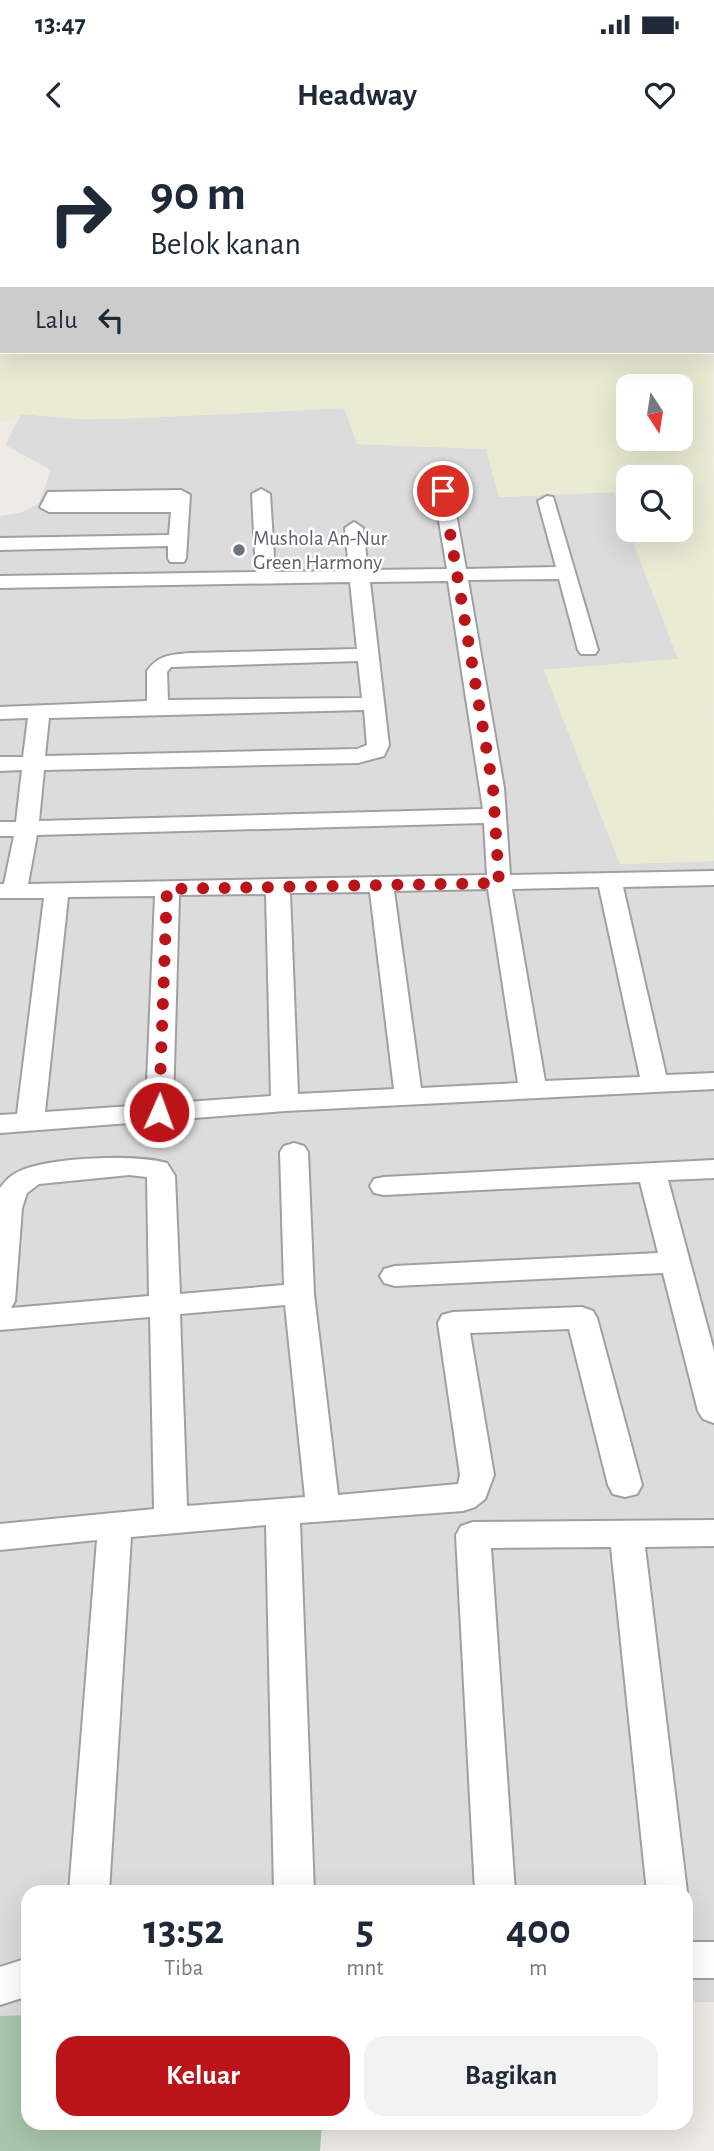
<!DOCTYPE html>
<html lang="id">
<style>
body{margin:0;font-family:"Alegreya Sans",sans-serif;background:#f2f2f3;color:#1f2937;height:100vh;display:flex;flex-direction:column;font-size:26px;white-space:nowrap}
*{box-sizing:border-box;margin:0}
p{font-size:23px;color:#747a83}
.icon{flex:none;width:38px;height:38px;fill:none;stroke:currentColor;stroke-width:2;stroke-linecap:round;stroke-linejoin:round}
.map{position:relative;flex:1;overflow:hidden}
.side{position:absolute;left:21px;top:1745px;width:672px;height:245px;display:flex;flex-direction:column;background:#fff;border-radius:21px;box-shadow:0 7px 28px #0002}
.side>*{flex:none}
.top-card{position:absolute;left:0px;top:0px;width:714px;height:214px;box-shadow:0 7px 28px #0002;background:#fff;color:#1f2937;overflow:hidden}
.needle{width:46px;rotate:168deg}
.tools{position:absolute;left:616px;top:234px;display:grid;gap:14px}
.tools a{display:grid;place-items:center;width:77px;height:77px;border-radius:14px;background:#fff;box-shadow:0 7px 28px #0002;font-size:35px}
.pin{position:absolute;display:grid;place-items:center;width:60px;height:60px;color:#fff;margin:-30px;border:4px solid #fff;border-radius:50%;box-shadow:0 2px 7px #0007}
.me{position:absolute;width:77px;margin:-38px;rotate:2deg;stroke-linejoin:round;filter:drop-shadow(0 0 5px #0008)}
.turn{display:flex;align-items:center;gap:24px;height:147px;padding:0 35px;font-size:32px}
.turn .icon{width:91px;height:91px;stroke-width:2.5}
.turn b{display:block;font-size:49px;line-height:60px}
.then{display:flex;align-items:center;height:66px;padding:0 35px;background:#0003;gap:14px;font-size:26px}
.eta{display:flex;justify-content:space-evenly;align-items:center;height:119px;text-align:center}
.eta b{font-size:42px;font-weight:600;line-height:49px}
.cta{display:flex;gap:14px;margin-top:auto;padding:14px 35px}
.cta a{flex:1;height:80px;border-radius:21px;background:#ba1318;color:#fff;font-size:28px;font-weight:600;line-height:80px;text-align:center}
.cta a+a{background:#f2f2f3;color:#1f2937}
.status{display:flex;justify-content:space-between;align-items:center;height:49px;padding:0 35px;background:#fff;direction:ltr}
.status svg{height:19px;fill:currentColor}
header{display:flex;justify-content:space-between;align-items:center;height:91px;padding:0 35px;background:#fff;font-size:32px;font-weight:600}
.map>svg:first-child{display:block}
</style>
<div class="status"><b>13:47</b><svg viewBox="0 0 49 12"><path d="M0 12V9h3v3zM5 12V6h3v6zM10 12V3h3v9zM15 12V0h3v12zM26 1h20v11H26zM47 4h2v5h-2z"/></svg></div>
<header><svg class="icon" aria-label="back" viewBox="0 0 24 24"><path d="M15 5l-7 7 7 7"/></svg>Headway<svg class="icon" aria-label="heart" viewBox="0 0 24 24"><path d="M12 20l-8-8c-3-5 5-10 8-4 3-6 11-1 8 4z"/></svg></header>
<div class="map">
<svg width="714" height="2011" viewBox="0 0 714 2011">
<rect width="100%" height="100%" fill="#eeebe6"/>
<path fill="#dcdcdc" d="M0 0H714V23L712 2H2L0 209Z
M345 268 357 304 486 309 500 357 614 352 678 519 544 530 620 724 714 721V1862H686V1752H28V1875L0 1876V376L20 373 39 363 51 330 5 305 21 274 79 279 142 278Z"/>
<path fill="#eaebd3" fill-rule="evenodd" d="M712 19 714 721 620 724 544 530 678 519 629 390H681V338H628V389L614 352 499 357 486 309 357 304 344 268 142 278 79 279 22 274 8 282H0V210L712 212ZM628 247H681V299H628Z"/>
<path fill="#a9c5ac" d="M28 1875V1983H322L320 2011H0V1876Z"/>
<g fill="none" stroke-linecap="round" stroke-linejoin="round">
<g stroke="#a0a0a0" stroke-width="4">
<path id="minor" d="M0 130H2V139H0Z
M443 346 452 351 466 429 556 427 538 361 547 356 553 357 598 510 595 514H581L578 510 559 439 468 440 504 648 510 735 714 731V745L623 747 666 935 714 933V949L285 971 0 993V975L17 974 44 758H0V744H4L14 696H0V682H16L22 630 0 631V617H23L28 578 0 579V567L147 561V531C158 515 170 515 189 513L357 509 350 442 0 448V436L256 432 252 354 261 349 270 354 275 432 349 431 345 388 354 382 363 388 368 430 447 429 434 351ZM448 441 483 669 39 681 44 630 358 623 384 616 389 605 370 442ZM358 521 362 558 168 560 167 532 171 527ZM364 570 367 605 357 609 45 616 49 578ZM484 683 487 735 28 744 37 695ZM599 747 640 937 545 941 512 749ZM488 749 518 943 421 948 394 751ZM370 752 394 949 298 954 290 753ZM266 754 271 956 173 963 179 755ZM155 756 146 965 45 972 68 757Z
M181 350 190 355 186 418 184 422H170L168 418V406L0 410V398L169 395 171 372H49L40 367 48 352Z
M294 1003 304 1006 308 1012 314 1154 338 1355 458 1344 460 1335 438 1183 442 1175 453 1172 582 1167 593 1171 597 1178 642 1345 637 1354 625 1357 613 1354 608 1345 569 1189 470 1193 494 1335 485 1359 475 1367 463 1371 300 1383 314 1752H274L266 1385 131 1397 109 1752H69L97 1400 0 1410V1384L154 1369 150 1177 0 1190V1048C5 1041 12 1034 20 1031 49 1017 136 1014 167 1023L175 1036 180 1154 284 1145 280 1012 284 1006ZM129 1035 147 1037 149 1156 11 1168 15 1161 22 1068 27 1053 39 1044ZM285 1165 305 1357 187 1366 180 1174Z
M714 1020V1038L668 1040 714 1211V1283L703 1279 698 1271 663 1133 395 1146 384 1143 380 1136 384 1129 395 1126 658 1113 640 1042 384 1055 374 1053 370 1046 374 1039 384 1037Z
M714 1380V1406L645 1407 687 1752 686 1754 647 1752 611 1407 491 1408 515 1752H475L456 1395 461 1386 473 1382Z
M686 1802H714V1838H686Z
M28 1818V1856L0 1865V1827Z"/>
</g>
<g stroke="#a0a0a0" stroke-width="3">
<path id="tertiary" d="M712 11H714V21H712Z
M0 40H2V50H0Z"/>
</g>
<use href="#minor" fill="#fff" fill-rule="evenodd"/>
<use href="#tertiary" fill="#fff" fill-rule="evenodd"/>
</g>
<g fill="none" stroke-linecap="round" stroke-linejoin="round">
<path stroke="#ba1318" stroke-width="12" stroke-dasharray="0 21.6" d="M159 972 167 749 499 743 493 648 443 351"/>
</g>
<circle fill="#6b7280" stroke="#fff" stroke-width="2.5" cx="239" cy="410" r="7"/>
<g text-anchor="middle" stroke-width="5" stroke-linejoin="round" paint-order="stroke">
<g font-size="21" fill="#5b616d" stroke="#fff" text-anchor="start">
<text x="253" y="405">Mushola An-Nur<tspan x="253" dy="24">Green Harmony</tspan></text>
</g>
</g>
</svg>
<div class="tools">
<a><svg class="needle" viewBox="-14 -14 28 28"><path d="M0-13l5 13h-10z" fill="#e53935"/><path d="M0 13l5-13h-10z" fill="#747a83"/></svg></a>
<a><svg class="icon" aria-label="search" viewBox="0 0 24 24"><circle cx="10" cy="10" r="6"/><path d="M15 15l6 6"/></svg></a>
</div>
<div class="pin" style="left:443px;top:351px;background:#d93025"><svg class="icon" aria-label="arrive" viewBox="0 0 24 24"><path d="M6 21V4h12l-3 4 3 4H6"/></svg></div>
<svg class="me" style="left:159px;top:972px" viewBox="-20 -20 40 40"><circle r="17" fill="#ba1318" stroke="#fff" stroke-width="3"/><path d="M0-11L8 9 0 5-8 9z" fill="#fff"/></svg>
<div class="top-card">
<div class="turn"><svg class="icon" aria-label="right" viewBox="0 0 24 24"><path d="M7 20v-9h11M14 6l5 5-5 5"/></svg><div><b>90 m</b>Belok kanan</div></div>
<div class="then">Lalu<svg class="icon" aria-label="left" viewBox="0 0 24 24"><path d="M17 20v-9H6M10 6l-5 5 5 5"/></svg></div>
</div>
<section class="side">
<div class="eta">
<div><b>13:52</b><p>Tiba</p></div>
<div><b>5</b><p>mnt</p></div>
<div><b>400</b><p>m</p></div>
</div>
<div class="cta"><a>Keluar</a><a>Bagikan</a></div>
</section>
</div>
